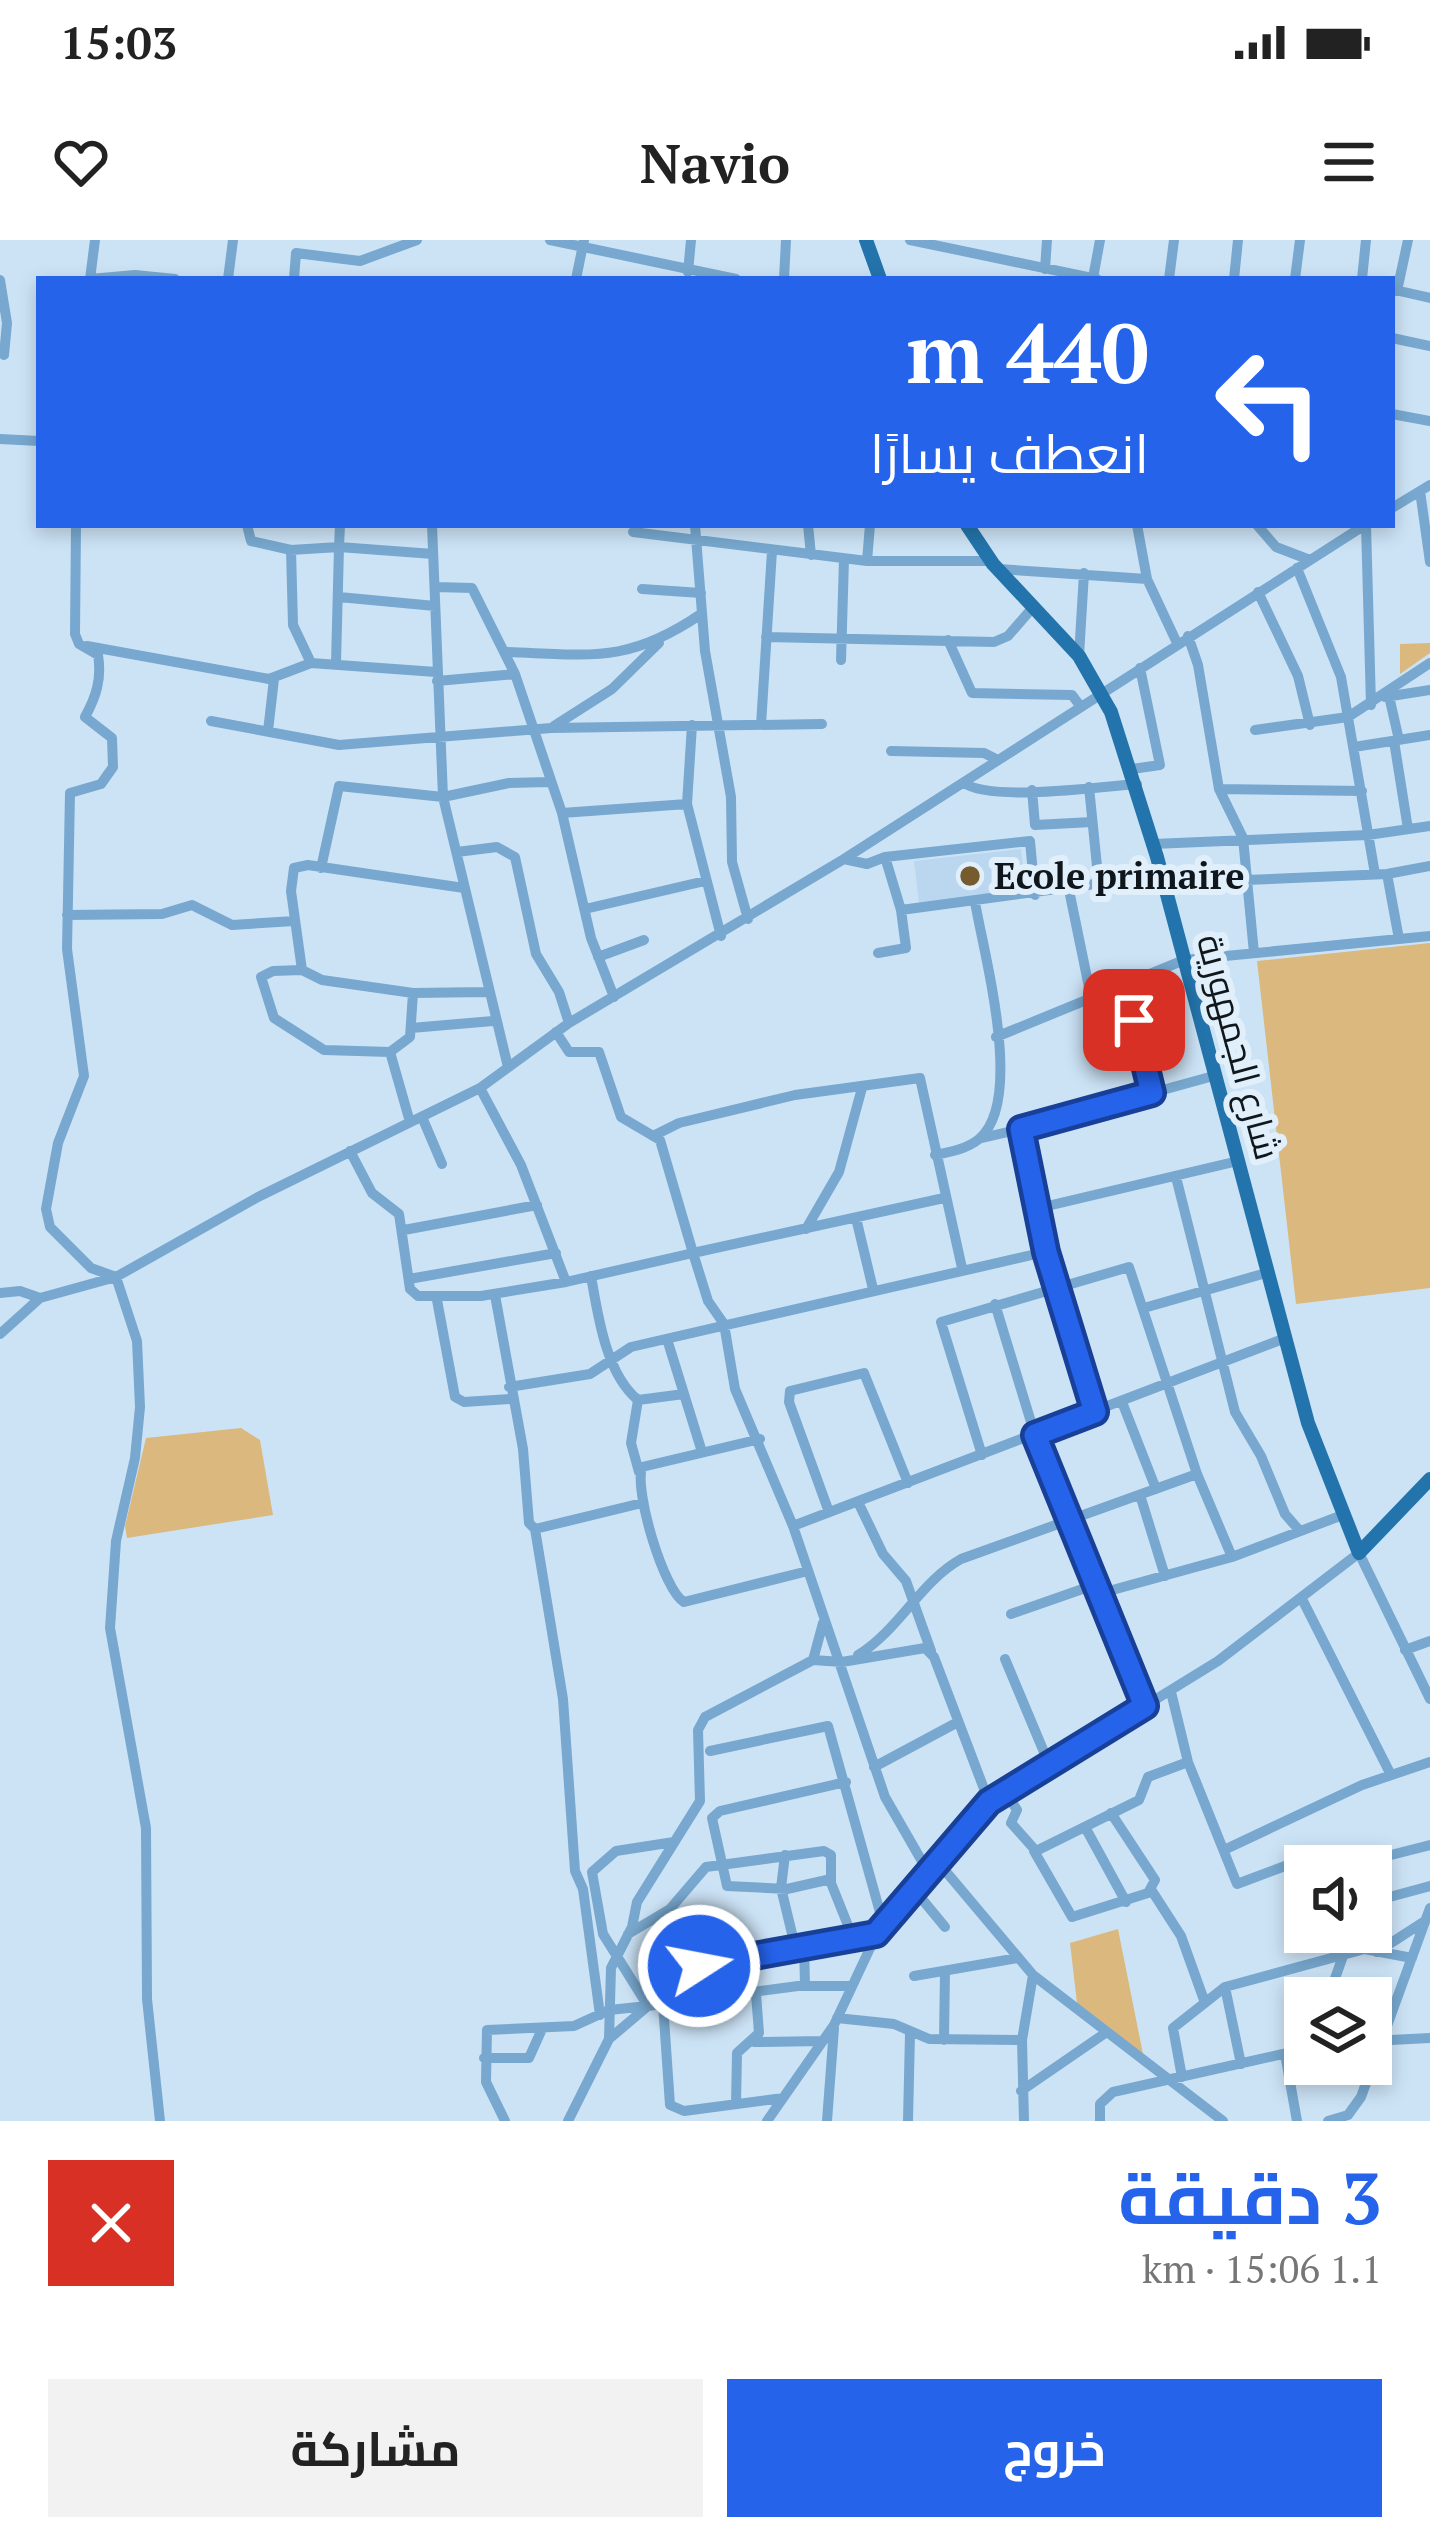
<!DOCTYPE html>
<html lang="ar">
<meta charset="utf-8">
<style>
body{margin:0;font-family:"PT Serif",Cairo,serif;background:#f2f2f2;color:#222;direction:rtl;height:100vh;display:flex;flex-direction:column;font-size:45px;white-space:nowrap}
*{box-sizing:border-box;margin:0}
p{font-size:39px;color:#767676}
.icon{flex:none;width:66px;height:66px;fill:none;stroke:currentColor;stroke-width:2;stroke-linecap:round;stroke-linejoin:round}
.map{position:relative;height:1881px;overflow:hidden;direction:ltr}
.panel{display:flex;flex-direction:column;background:#fff;flex:1}
.panel>*{flex:none}
.hud{position:absolute;left:36px;top:36px;width:1359px;height:252px;border-radius:0px;box-shadow:0 6px 18px #0003;direction:rtl;background:#2563eb;color:#fff;overflow:hidden}
.tools{position:absolute;left:1284px;top:1605px;display:grid;gap:24px}
.tools a{display:grid;place-items:center;width:108px;height:108px;border-radius:0px;background:#fff;box-shadow:0 6px 18px #0003;font-size:60px}
.pin{position:absolute;display:grid;place-items:center;width:102px;height:102px;color:#fff;margin:-51px;border-radius:24px;box-shadow:0 6px 18px #0006}
.me{position:absolute;width:132px;margin:-66px;rotate:79deg;stroke-linejoin:round;filter:drop-shadow(0 0 9px #0008)}
.turn{display:flex;align-items:center;gap:42px;height:252px;padding:0 48px;font-size:54px}
.turn .icon{width:156px;height:156px;stroke-width:2.5}
.turn b{display:block;font-size:84px;line-height:102px}
.round{display:grid;place-items:center;flex:none;width:126px;height:126px;border-radius:0px;background:#f2f2f2}
.headline{display:flex;align-items:center;justify-content:space-between;height:204px;padding:0 48px}
h1{font-size:72px;font-weight:700;line-height:90px;color:#2563eb}
.cta{display:flex;gap:24px;margin-top:auto;padding:24px 48px}
.cta a{flex:1;height:138px;border-radius:0px;background:#2563eb;color:#fff;font-size:48px;font-weight:700;line-height:138px;text-align:center}
.cta a+a{background:#f2f2f2;color:#222}
.status{display:flex;justify-content:space-between;align-items:center;height:84px;padding:0 60px;background:#fff;direction:ltr}
.status svg{height:33px;fill:currentColor}
header{display:flex;justify-content:space-between;align-items:center;height:156px;padding:0 48px;background:#fff;font-size:54px;font-weight:700}
.map>svg:first-child{display:block}
</style>
<div class="status"><b>15:03</b><svg viewBox="0 0 49 12"><path d="M0 12V9h3v3zM5 12V6h3v6zM10 12V3h3v9zM15 12V0h3v12zM26 1h20v11H26zM47 4h2v5h-2z"/></svg></div>
<header><svg class="icon" aria-label="menu" viewBox="0 0 24 24"><path d="M4 6h16M4 12h16M4 18h16"/></svg>Navio<svg class="icon" aria-label="heart" viewBox="0 0 24 24"><path d="M12 20l-8-8c-3-5 5-10 8-4 3-6 11-1 8 4z"/></svg></header>
<div class="map">
<svg width="1430" height="1881" viewBox="0 0 1430 1881">
<rect width="100%" height="100%" fill="#cce3f6"/>
<path fill="#bad7ef" d="M1021 609 1026 651 919 663 914 621Z"/>
<path fill="#dbb87d" d="M1430 403V413L1400 434V404Z
M1430 703V1048L1296 1064 1257 721Z
M241 1188 260 1200 273 1275 127 1298 125 1286 146 1198Z
M1118 1689 1143 1814 1077 1763 1070 1703Z"/>
<g fill="none" stroke-linecap="round" stroke-linejoin="round">
<path stroke="#78a8cf" stroke-width="10" d="M550 0 736 39
M910 0 1097 39
M1045 29 1047 0
M688 32 691 0
M1093 38 1100 0
M90 39 135 35 175 39
M90 39 95 0
M228 39 233 0
M294 39 296 13 360 21 417 0
M576 39 584 0
M784 39 786 0
M1169 39 1174 0
M1234 39 1238 0
M1295 39 1300 0
M1362 39 1366 0
M0 40 7 83 4 115
M1395 50 1430 58
M1397 51 1408 0
M1392 98 1430 106
M1392 174 1430 181
M0 199 39 201
M1420 251 1430 322
M1392 268 1430 245
M76 285 75 394 79 404 98 415C102 439 96 457 85 477L112 498 113 527 101 544 70 553 67 709 84 836 58 903 46 969 50 987 91 1028 116 1037 137 1101 140 1167 135 1218 116 1301 110 1388 146 1588 147 1759 160 1881
M247 285 251 301 291 310 339 307 340 285
M432 285 443 557 508 827
M695 285 705 411 731 557 732 622 748 679
M808 285 811 315
M1137 285 1147 339
M1257 285 1276 307 1310 320
M1366 285 1371 465
M633 292 867 321H992
M291 310 293 385 311 423
M867 321 870 285
M1297 328 1341 437 1375 634
M999 329 1147 339 1177 403
M435 347 472 348 515 434 562 573 591 698 614 757
M642 349 701 353
M1258 352 1298 436 1310 485
M339 357 435 366
M1188 396 1198 425 1219 549 1243 598 1254 713
M766 397 994 402 1008 396 1034 366
M948 400 972 453 1072 455 1081 467
M87 406 269 439 311 423 436 432
M507 412C590 415 628 424 701 374
M1079 416 1084 333
M841 420 844 319
M336 423 339 307 433 314
M437 441 515 434
M1389 456 1399 500
M1385 457 1430 450
M211 481 339 505 551 488 822 484
M692 485 687 564 721 696
M761 485 772 311
M554 486 612 449 659 403
M1255 490 1348 477 1430 423
M268 491 274 439
M1394 501 1408 589
M1354 507 1430 495
M891 511 984 513 998 520
M1132 529 1160 525 1140 428
M964 543C991 562 1100 547 1137 544
M1089 547 1099 646
M1219 549 1362 551
M1032 550 1035 585 1092 582
M562 573 687 564
M1153 604 1368 595 1430 586
M457 612 497 607 515 617 536 714 559 752 569 783
M844 619 867 624 885 617
M321 628 339 546 443 557 509 543 548 542
M1387 634 1399 699
M1246 640 1387 634 1430 626
M1069 650 1091 757
M1035 655 1030 601 885 617 901 670 1162 635
M585 669 705 641
M67 675 162 674 192 665 232 685 294 681
M878 713 906 708 901 670
M598 717 644 700
M302 730 273 731 261 737 274 778 324 810 390 812
M1124 744 1152 853
M413 753 322 740 302 730 291 651 294 628 308 625 464 648
M411 788 493 781
M996 797 1184 720 1430 696
M480 848 521 925 566 1042 693 1013 660 900 621 877 599 812H569L556 792
M422 877 442 924
M410 882 390 812 410 797 413 753 488 752
M653 896 679 883 795 855 920 838 962 1028
M982 898 1021 889
M350 911 372 953 399 974 410 1049 418 1056H481L566 1042
M935 915C950 912 967 909 979 899 1025 861 984 715 975 662
M1176 937 1235 1172 1261 1216 1285 1274 1299 1290
M1039 968 1238 921
M856 978 873 1049
M806 989 839 932 862 848
M404 990 537 965
M591 1036C598 1076 606 1134 638 1160L631 1203 639 1232
M409 1039 556 1013
M0 1053 20 1051 40 1058 116 1037 258 957 480 848 569 783 844 619 1365 285
M495 1055 523 1209 529 1283 535 1289 642 1263
M437 1060 455 1157 464 1162 511 1159
M995 1064 1035 1195 1145 1466
M1144 1068 1266 1033
M0 1094 40 1058
M667 1099 702 1212
M509 1147 590 1134 631 1107 1045 1012
M638 1160 684 1154
M1122 1162 1156 1249
M1095 1172 1045 1012 1021 889 1217 835
M760 1199 642 1227C634 1251 664 1351 684 1362L808 1331
M982 1215 941 1082 1129 1027 1197 1234 1232 1317
M1140 1255 1165 1336
M858 1262 883 1314 906 1341 931 1411
M829 1272 789 1162 790 1151 864 1133 908 1243
M793 1286 1283 1099
M535 1289 563 1459 575 1631 583 1649 600 1775
M1098 1354 1232 1317 1340 1276
M1303 1361 1391 1535
M1011 1374 1094 1345
M1405 1410 1430 1401
M858 1415C899 1390 920 1342 961 1319L1197 1234
M1005 1419 1049 1524
M813 1420 823 1383
M1171 1452 1188 1522 1237 1644 1325 1611
M710 1511 828 1486 883 1683
M874 1527 958 1482
M1004 1550 1017 1570 1011 1583 1036 1611 1139 1560 1148 1537 1188 1522
M1085 1587 1126 1662
M1224 1610 1362 1545 1430 1522
M1034 1611 1072 1677 1148 1653 1155 1640 1111 1573
M785 1615 781 1648 795 1706
M937 1621 1033 1735 1223 1881
M1295 1621 1305 1636
M927 1630 885 1557 793 1286 735 1149 724 1084 708 1061 693 1013 944 958
M831 1639 787 1649 727 1646 712 1578 720 1571 846 1542
M912 1647 945 1687
M1152 1651 1181 1696 1204 1760
M1385 1658 1379 1618 1430 1605
M1371 1662 1430 1646
M1339 1692 1354 1707 1412 1718
M628 1694 670 1669 706 1627 824 1611 831 1615V1643L853 1698
M804 1704 805 1746
M1377 1712 1425 1681
M747 1717 751 1754
M914 1736 1018 1718
M1225 1747 1241 1824
M1328 1758 1343 1716
M693 1762 678 1738 682 1727 876 1694
M663 1764 670 1865 684 1871 783 1858
M648 1766 603 1694 592 1632 616 1611 674 1602
M837 1778 894 1784 929 1799 1022 1800
M609 1799 648 1766 798 1746H850
M944 1800 945 1731
M1371 1801 1430 1798
M754 1802 823 1801
M1285 1814 1297 1881
M484 1818H529L542 1789
M1182 1837 1173 1788 1225 1747 1361 1710
M1021 1851 1104 1794
M736 1864 737 1813 759 1793 756 1754
M505 1881 486 1842 487 1790 574 1786 609 1770 648 1766
M568 1881 609 1799 611 1728 632 1687 637 1662 700 1561 698 1490 705 1477 813 1420 842 1422 925 1408 934 1417 989 1562
M767 1881 834 1785 879 1689 989 1562 1218 1421 1359 1313 1430 1459
M827 1881 834 1788
M908 1881 910 1793
M1024 1881 1022 1800 1033 1735
M1100 1881V1864L1113 1852 1305 1809
M1328 1881 1348 1875 1361 1857 1430 1668"/>
<path stroke="#2374ac" stroke-width="14" d="M866 0 880 39
M967 285 993 324 1079 416 1111 472 1157 617 1308 1183 1359 1313 1430 1239"/>
</g>
<g fill="none" stroke-linecap="round" stroke-linejoin="round">
<g stroke="#184099" stroke-width="30">
<path id="route" d="M699 1726 876 1694 989 1562 1145 1466 1035 1195 1095 1172 1046 1012 1021 889 1152 853 1134 780"/>
</g>
<use href="#route" stroke="#2563eb" stroke-width="21"/>
</g>
<circle fill="#755b2d" stroke="#e1effb" stroke-width="4.5" cx="970" cy="636" r="12"/>
<g text-anchor="middle" stroke-width="12" stroke-linejoin="round" paint-order="stroke">
<g font-size="36" font-weight="bold" fill="#0f171d" stroke="#e1effb" text-anchor="start">
<text x="994" y="649">Ecole primaire</text>
</g>
<g font-size="36" fill="#0f171d" stroke="#e1effb">
<text transform="translate(1239 807) rotate(75)" y="13">شارع الجمهورية</text>
</g>
</g>
</svg>
<div class="tools">
<a><svg class="icon" aria-label="sound" viewBox="0 0 24 24"><path d="M4 9h4l5-4v14l-5-4H4zM17 9q2 3 0 6"/></svg></a>
<a><svg class="icon" aria-label="layers" viewBox="0 0 24 24"><path d="M12 4l9 5-9 5-9-5zM3 14l9 5 9-5"/></svg></a>
</div>
<div class="pin" style="left:1134px;top:780px;background:#d93025"><svg class="icon" aria-label="arrive" viewBox="0 0 24 24"><path d="M6 21V4h12l-3 4 3 4H6"/></svg></div>
<svg class="me" style="left:699px;top:1726px" viewBox="-20 -20 40 40"><circle r="17" fill="#2563eb" stroke="#fff" stroke-width="3"/><path d="M0-11L8 9 0 5-8 9z" fill="#fff"/></svg>
<div class="hud">
<div class="turn"><svg class="icon" aria-label="left" viewBox="0 0 24 24"><path d="M17 20v-9H6M10 6l-5 5 5 5"/></svg><div><b>440 m</b>انعطف يسارًا</div></div>
</div>
</div>
<section class="panel">
<div class="headline"><div><h1>3 دقيقة</h1><p>1.1 km · 15:06</p></div><a class="round" style="background:#d93025;color:#fff"><svg class="icon" aria-label="close" viewBox="0 0 24 24"><path d="M6 6l12 12M18 6L6 18"/></svg></a></div>
<div class="cta"><a>خروج</a><a>مشاركة</a></div>
</section>
